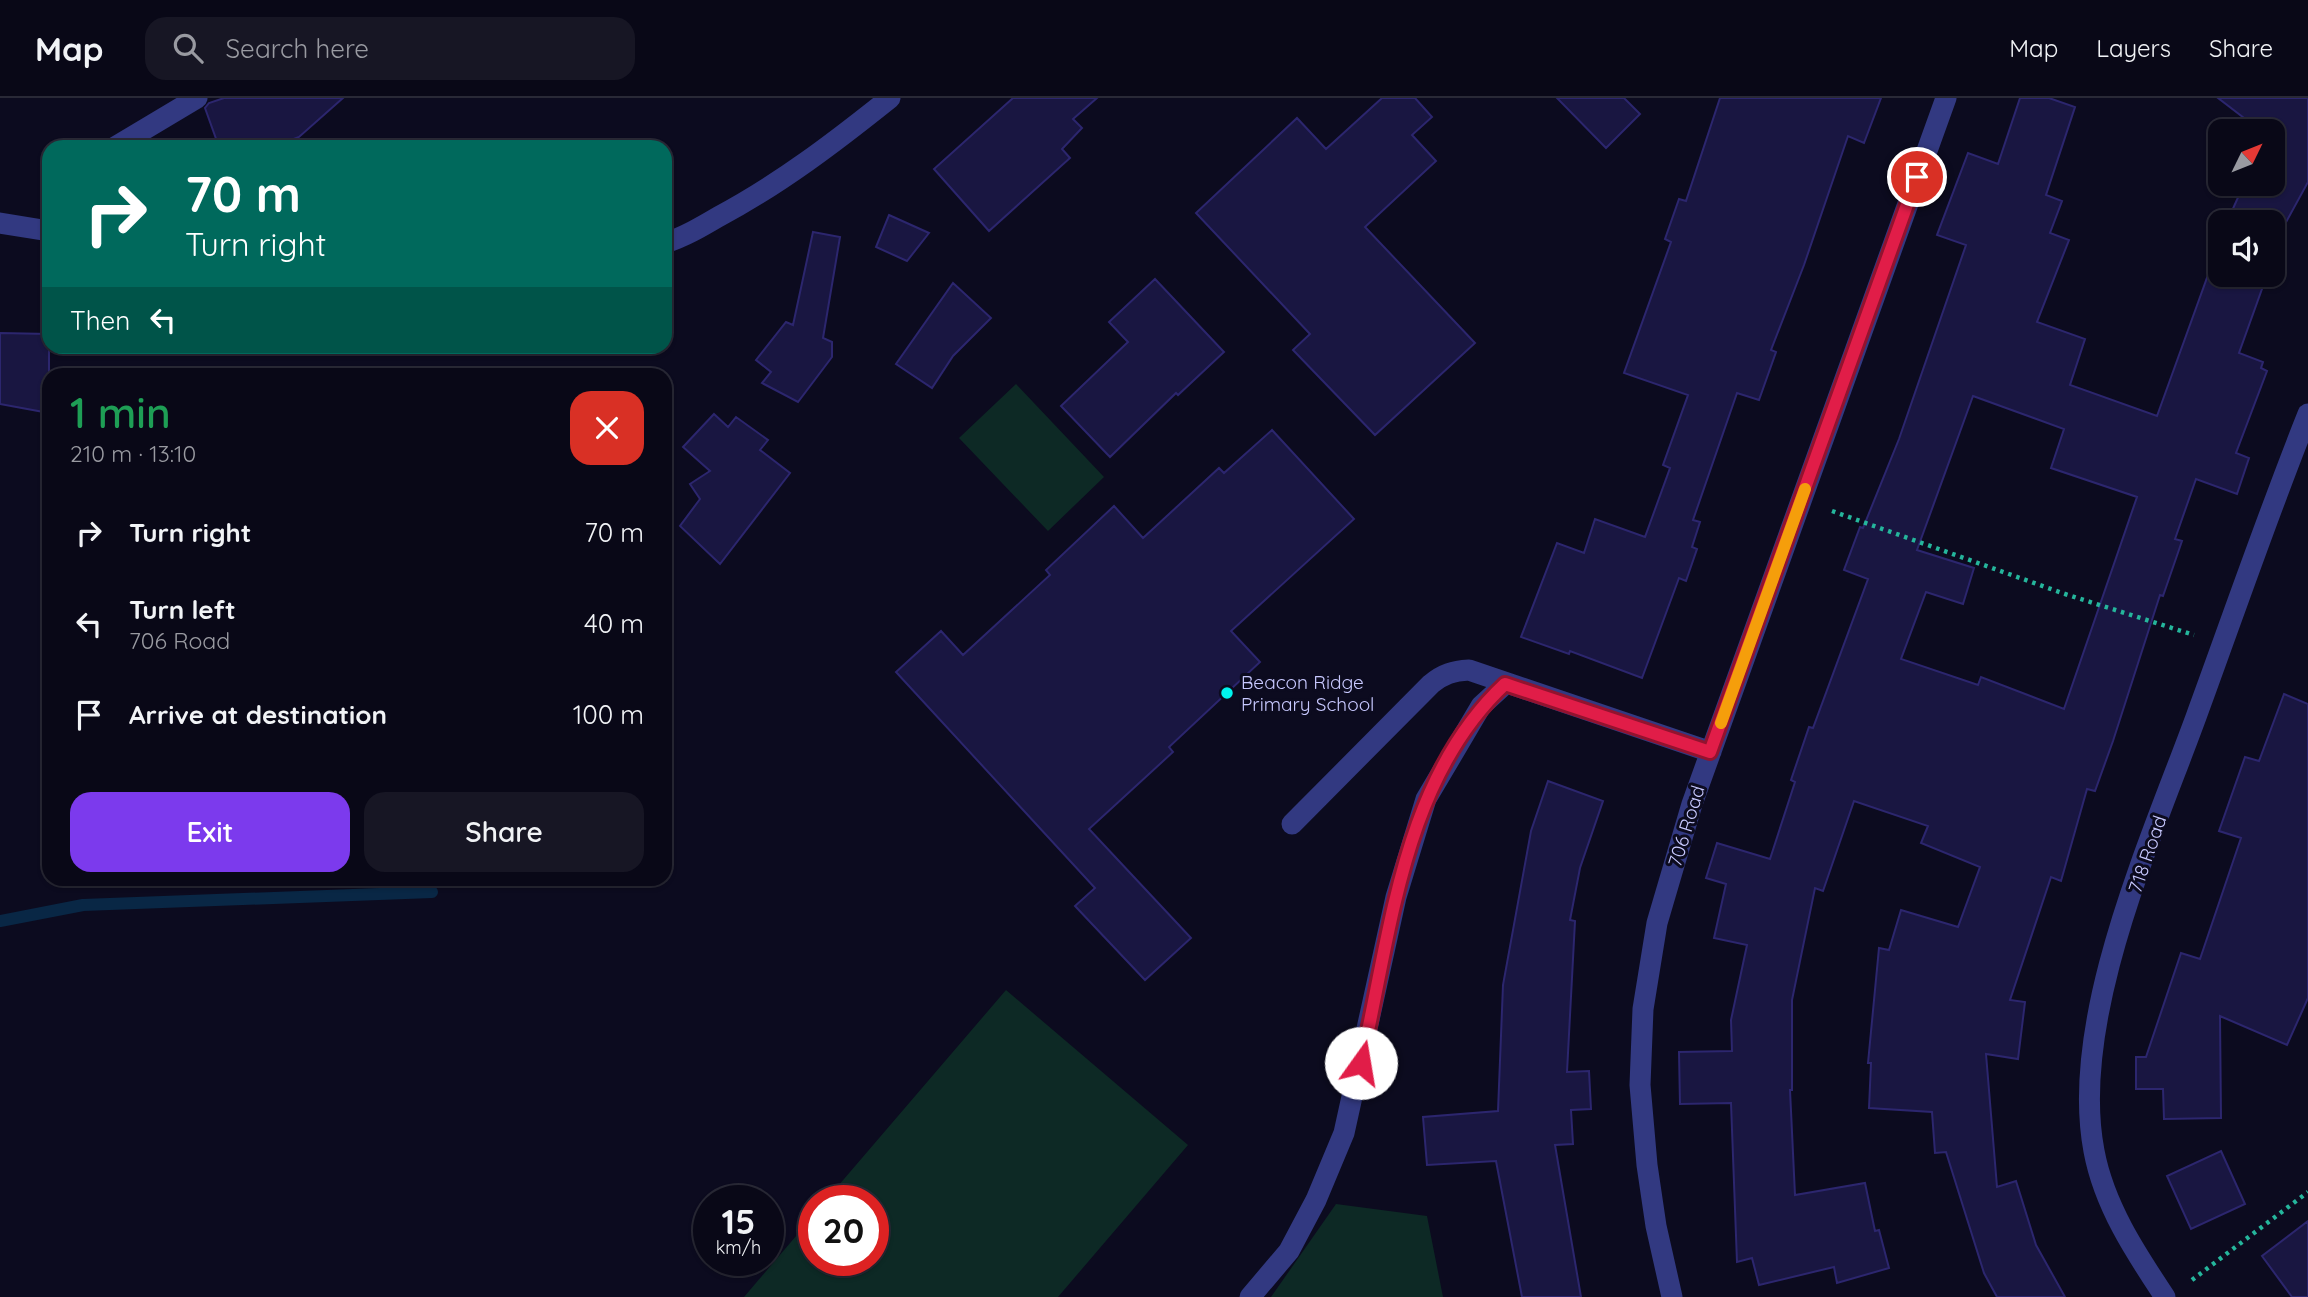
<!DOCTYPE html>
<meta charset="utf-8">
<style>
body{margin:0;font-family:Quicksand,sans-serif;background:#171624;color:#f1f3f6;height:100vh;display:flex;flex-direction:column;font-size:26px;white-space:nowrap}
*{box-sizing:border-box;margin:0}
p{font-size:23px;color:#999aa1}
.icon{flex:none;width:38px;height:38px;fill:none;stroke:currentColor;stroke-width:2;stroke-linecap:round;stroke-linejoin:round}
.map{position:relative;flex:1;overflow:hidden}
.details{position:absolute;left:42px;top:270px;width:630px;height:518px;display:flex;flex-direction:column;background:#090817;border-radius:21px;box-shadow:0 2px 5px #0004,0 0 0 2px #292936}
.details>*{flex:none}
.top-card{position:absolute;left:42px;top:42px;width:630px;height:214px;border-radius:21px;box-shadow:0 2px 5px #0004,0 0 0 2px #292936;background:#00695c;color:#fff;overflow:hidden}
.needle{width:46px;rotate:47deg}
.controls{position:absolute;left:2208px;top:21px;display:grid;gap:14px}
.controls a{display:grid;place-items:center;width:77px;height:77px;border-radius:14px;background:#090817;box-shadow:0 2px 5px #0004,0 0 0 2px #292936;font-size:35px}
.speed{position:absolute;left:693px;top:1087px;display:flex;gap:14px;font-size:35px;font-weight:700;text-align:center}
.speed>*{display:grid;place-content:center;width:91px;height:91px;border-radius:50%;background:#090817;box-shadow:0 2px 5px #0004,0 0 0 2px #292936;line-height:1}
.speed small{font-size:18px;font-weight:400}
.speed .limit{border:10px solid #d22;background:#fff;color:#111}
.pin{position:absolute;display:grid;place-items:center;width:60px;height:60px;color:#fff;margin:-30px;border:4px solid #fff;border-radius:50%;box-shadow:0 2px 7px #0007}
.me{position:absolute;width:77px;margin:-38px;rotate:13deg;stroke-linejoin:round;filter:drop-shadow(0 0 5px #0008)}
.turn{display:flex;align-items:center;gap:24px;height:147px;padding:0 28px;font-size:32px}
.turn .icon{width:91px;height:91px;stroke-width:2.5}
.turn b{display:block;font-size:49px;line-height:60px}
.then{display:flex;align-items:center;height:66px;padding:0 28px;background:#0003;gap:14px;font-size:26px}
.round{display:grid;place-items:center;flex:none;width:74px;height:74px;border-radius:21px;background:#171624}
.overview{display:flex;align-items:center;justify-content:space-between;height:119px;padding:0 28px}
h1{font-size:42px;font-weight:600;line-height:52px;color:#1e9e55}
.button{display:flex;gap:14px;margin-top:auto;padding:14px 28px}
.button a{flex:1;height:80px;border-radius:21px;background:#7c3aed;color:#fff;font-size:28px;font-weight:600;line-height:80px;text-align:center}
.button a+a{background:#171624;color:#f1f3f6}
ul{padding:0;list-style:none}
li{display:flex;align-items:center;gap:21px;height:91px;padding:0 28px}
li div{flex:1}
li b{display:block;font-size:26px}
li em{font-style:normal}
header{display:flex;align-items:center;gap:42px;box-sizing:border-box;height:98px;padding:0 35px;background:#090817;border-bottom:2px solid #292936}
header strong{font-size:33px}
nav{display:flex;gap:38px;margin-inline-start:auto;font-size:24px}
.search{width:490px;height:63px;background:#171624;display:flex;align-items:center;gap:18px;box-sizing:border-box;padding:0 24px;border-radius:21px;color:#999aa1;font-size:26px}
.map>svg:first-child{display:block}
</style>
<header>
<strong>Map</strong>
<div class="search"><svg class="icon" aria-label="search" viewBox="0 0 24 24"><circle cx="10" cy="10" r="6"/><path d="M15 15l6 6"/></svg>Search here</div>
<nav><a>Map</a><a>Layers</a><a>Share</a></nav>
</header>
<div class="map">
<svg width="2308" height="1199" viewBox="0 0 2308 1199">
<rect width="100%" height="100%" fill="#0c0b1f"/>
<path fill="#0d2925" d="M1016 286 1104 379 1048 433 959 340Z
M1006 892 1188 1047 1058 1199H744L814 1117V1162H873V1102H826Z
M1336 1106 1427 1118 1443 1199H1271Z"/>
<g fill="none" stroke-linecap="round" stroke-linejoin="round">
<path stroke="#092745" stroke-width="12" d="M0 823 83 807 432 794"/>
</g>
<path fill="#191641" stroke="#2c266e" stroke-width="2" fill-rule="evenodd" d="M224 0H343L299 39 272 49H219L205 10 209 5Z
M1013 0H1097L1073 21 1082 30 1062 51 1070 60 989 133 934 71Z
M1382 0H1415L1432 19 1412 37 1436 63 1365 129 1475 245 1375 337 1293 252 1310 236 1196 115 1297 20 1326 51Z
M1557 0H1624L1640 16 1606 50Z
M1720 0H1881L1864 45 1848 38 1804 167 1771 252 1776 254 1759 302 1737 295 1693 422 1700 424 1692 449 1697 451 1686 483 1679 480 1642 580 1570 553 1569 556 1521 539 1557 445 1584 455 1595 421 1645 439 1670 370 1663 367 1688 297 1624 275 1671 144 1665 141 1679 101 1686 103Z
M2020 0H2049L2075 9 2046 97 2062 103 2050 135 2069 142 2037 224 2085 241 2070 287 2157 318 2221 141V177H2267L2239 255 2263 264 2261 270 2267 273 2236 355 2249 360 2237 396 2196 381 2175 441 2182 443 2163 498 2160 497 2113 643 2095 693 2087 691 2061 783 2051 779 2010 902 2025 904 2018 961 1986 956 1997 1089 2016 1083 2036 1147 2065 1199H1997L1984 1175 1946 1054 1935 1055 1932 1014 1869 1010 1871 965H1868L1879 850 1889 852 1901 812 1958 829 1980 769 1921 745 1928 728 1854 703 1823 793 1815 790 1792 902V992H1790L1795 1097 1865 1085 1875 1133 1879 1132 1889 1170 1837 1185 1834 1169 1759 1187 1752 1160 1737 1164 1731 1005 1680 1006 1679 954 1732 953 1731 922 1747 847 1714 840 1726 786 1706 780 1717 745 1770 761 1795 684 1791 682 1809 629 1813 630 1868 481 1844 472 1860 429 1863 430 1899 341 1966 147 1937 137 1968 55 1998 66ZM1973 298 2064 331 2051 370 2137 399 2064 611 1981 579 1978 587 1901 561 1926 494 1963 506 1974 470 1917 452Z
M2218 0H2308V84L2273 148V124H2227L2244 86H2273V33H2261Z
M889 117 929 135 907 163 876 149Z
M813 134 840 139 823 240 832 244V259L798 304 762 285 771 274 756 262 786 224 793 227Z
M1155 181 1224 254 1178 297 1176 295 1110 359 1061 308 1128 244 1109 224Z
M953 185 991 220 953 258 932 290 896 266Z
M0 235 49 236V315L0 306Z
M714 316 728 329 736 319 768 342 760 352 790 375 720 466 680 428 700 401 690 386 710 373 683 349Z
M1272 332 1354 421 1231 533 1260 564 1169 649 1173 654 1089 731 1191 840 1145 882 1075 808 1095 790 896 574 941 533 963 557 1050 477 1046 472 1114 408 1143 440 1219 370 1224 375Z
M2284 596 2308 606V900L2287 947 2220 918 2221 1020 2164 1021 2163 991H2136V959H2146L2181 855 2200 861 2241 740 2219 733 2245 659 2259 663Z
M1548 683 1603 703 1580 770 1570 822 1575 823 1567 974 1589 973 1591 1011 1571 1012 1573 1046 1555 1047 1581 1199H1522L1496 1063 1427 1067 1423 1019 1498 1013 1503 887 1531 733Z
M2221 1053 2245 1106 2191 1131 2167 1078Z
M2308 1123V1199H2292L2262 1158Z"/>
<g fill="none" stroke-linecap="round" stroke-linejoin="round">
<path stroke="#25b69c" stroke-width="4.5" stroke-dasharray="3.5 5" stroke-linecap="butt" d="M1832 413 2065 496 2194 537
M2192 1182 2308 1094"/>
<path stroke="#323981" stroke-width="21" d="M115 49 197 0
M0 125 49 133
M665 145C684 139 701 129 718 119 780 86 835 44 890 0
M1292 726 1431 586C1443 576 1453 573 1469 572L1711 654
M1250 1199 1289 1153 1316 1102 1344 1035 1396 799 1426 701 1481 608 1505 586
M1672 1199 1656 1128 1647 1067 1640 987 1643 911 1657 825 1692 706 1946 0
M2165 1199C2135 1154 2104 1107 2094 1053 2069 922 2151 742 2196 619 2233 518 2268 416 2308 316"/>
</g>
<g fill="none" stroke-linecap="round" stroke-linejoin="round">
<g stroke="#92132f" stroke-width="18">
<path id="route" d="M1361 965C1391 836 1402 682 1505 586L1710 654 1917 79"/>
</g>
<use href="#route" stroke="#e11d48" stroke-width="12"/>
<path stroke="#f59e0b" stroke-width="12" d="M1721 625 1805 391"/>
</g>
<circle fill="#00f3ee" stroke="#0c0b1f" stroke-width="2.5" cx="1227" cy="595" r="7"/>
<g text-anchor="middle" stroke-width="6" stroke-linejoin="round" paint-order="stroke">
<g font-size="19" fill="#c8c9ff" stroke="#0c0b1f" text-anchor="start">
<text x="1241" y="591">Beacon Ridge<tspan x="1241" dy="22">Primary School</tspan></text>
</g>
<g font-size="19" fill="#c8c9ff" stroke="#0c0b1f">
<text transform="translate(1686 728) rotate(-73)" y="7">706 Road</text>
<text transform="translate(2147 756) rotate(-71)" y="7">718 Road</text>
</g>
</g>
</svg>
<div class="controls">
<a><svg class="needle" viewBox="-14 -14 28 28"><path d="M0-13l5 13h-10z" fill="#e53935"/><path d="M0 13l5-13h-10z" fill="#999aa1"/></svg></a>
<a><svg class="icon" aria-label="sound" viewBox="0 0 24 24"><path d="M4 9h4l5-4v14l-5-4H4zM17 9q2 3 0 6"/></svg></a>
</div>
<div class="speed"><div>15<small>km/h</small></div><div class="limit">20</div></div>
<div class="pin" style="left:1917px;top:79px;background:#d93025"><svg class="icon" aria-label="arrive" viewBox="0 0 24 24"><path d="M6 21V4h12l-3 4 3 4H6"/></svg></div>
<svg class="me" style="left:1361px;top:965px" viewBox="-20 -20 40 40"><circle r="19" fill="#fff"/><path d="M0-13L10 11 0 6-10 11z" fill="#e11d48"/></svg>
<div class="top-card">
<div class="turn"><svg class="icon" aria-label="right" viewBox="0 0 24 24"><path d="M7 20v-9h11M14 6l5 5-5 5"/></svg><div><b>70 m</b>Turn right</div></div>
<div class="then">Then<svg class="icon" aria-label="left" viewBox="0 0 24 24"><path d="M17 20v-9H6M10 6l-5 5 5 5"/></svg></div>
</div>
<section class="details">
<div class="overview"><div><h1>1 min</h1><p>210 m · 13:10</p></div><a class="round" style="background:#d93025;color:#fff"><svg class="icon" aria-label="close" viewBox="0 0 24 24"><path d="M6 6l12 12M18 6L6 18"/></svg></a></div>
<ul>
<li><svg class="icon" aria-label="right" viewBox="0 0 24 24"><path d="M7 20v-9h11M14 6l5 5-5 5"/></svg><div><b>Turn right</b></div><em>70 m</em></li>
<li><svg class="icon" aria-label="left" viewBox="0 0 24 24"><path d="M17 20v-9H6M10 6l-5 5 5 5"/></svg><div><b>Turn left</b><p>706 Road</p></div><em>40 m</em></li>
<li><svg class="icon" aria-label="arrive" viewBox="0 0 24 24"><path d="M6 21V4h12l-3 4 3 4H6"/></svg><div><b>Arrive at destination</b></div><em>100 m</em></li>
</ul>
<div class="button"><a>Exit</a><a>Share</a></div>
</section>
</div>
